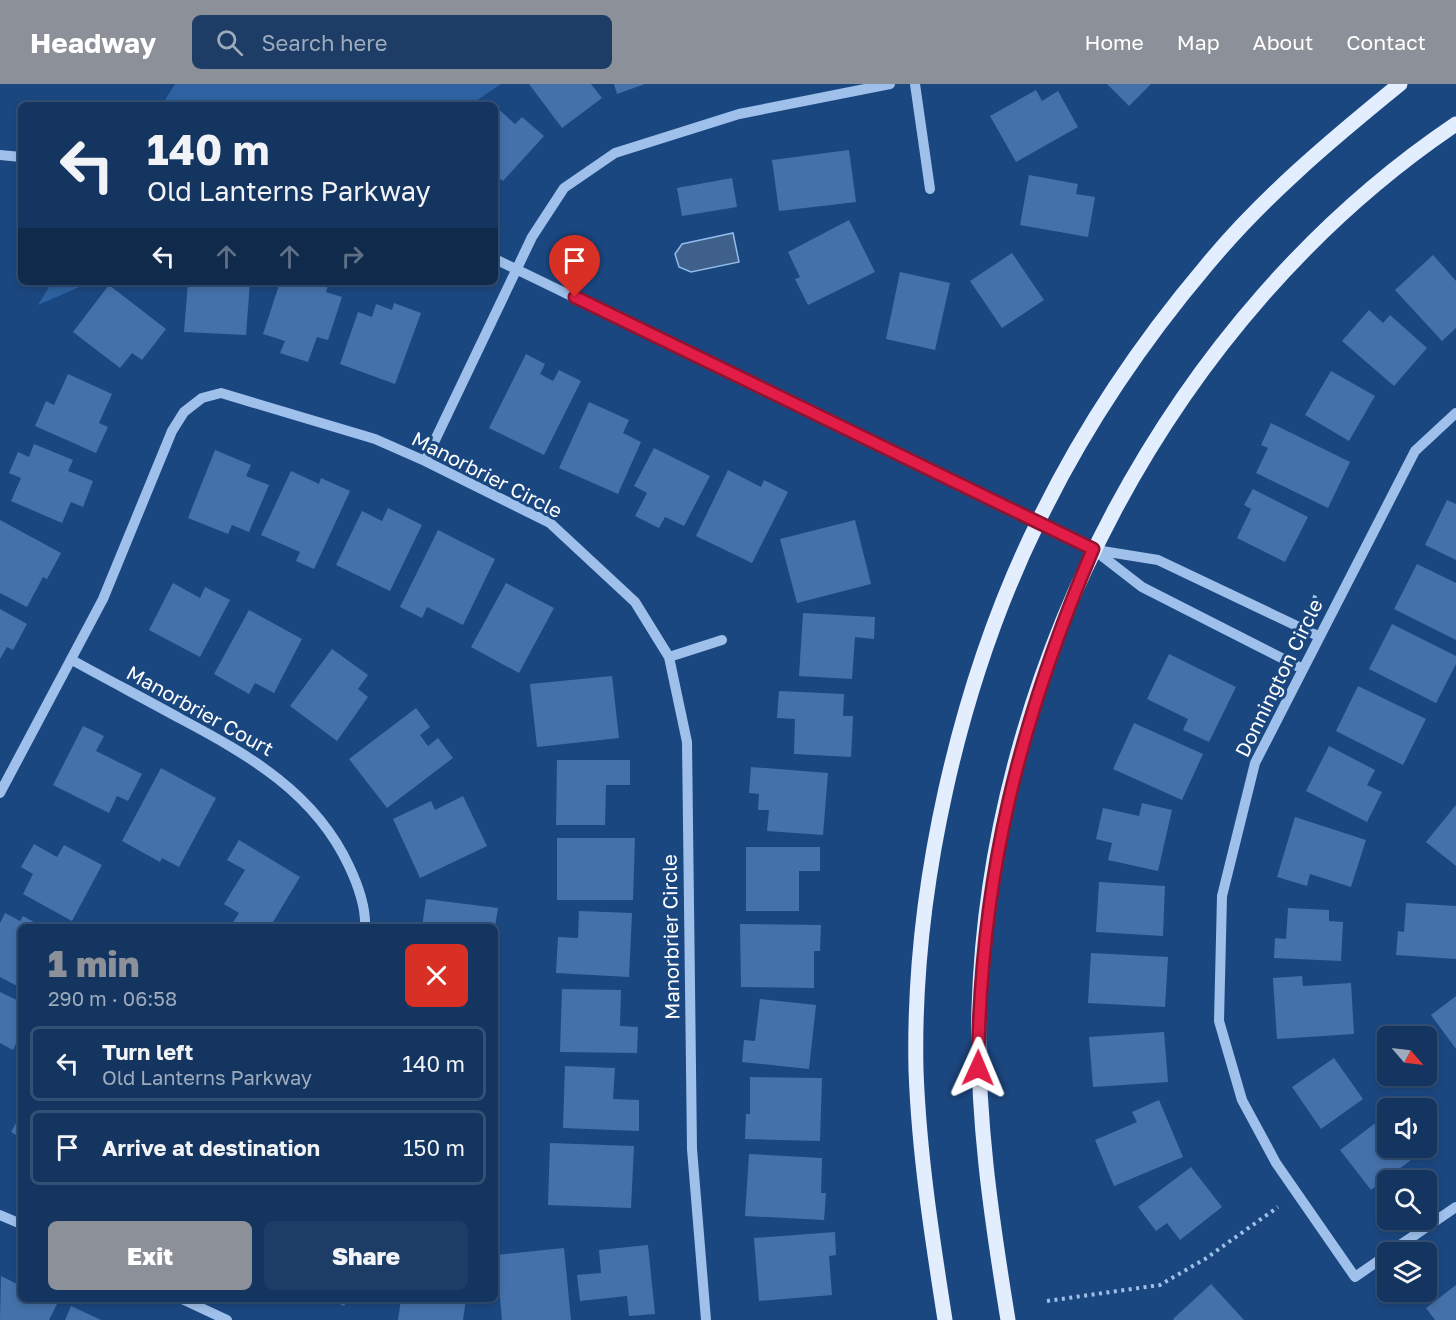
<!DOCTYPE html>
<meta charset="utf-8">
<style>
body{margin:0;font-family:"Golos Text",sans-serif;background:#1d3d66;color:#f1f3f6;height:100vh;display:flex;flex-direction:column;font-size:22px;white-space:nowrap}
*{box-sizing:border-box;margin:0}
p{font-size:20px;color:#9dabbd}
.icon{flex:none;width:33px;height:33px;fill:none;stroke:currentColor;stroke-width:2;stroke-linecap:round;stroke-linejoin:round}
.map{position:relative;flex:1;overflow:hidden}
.panel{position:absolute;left:18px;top:840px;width:480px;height:378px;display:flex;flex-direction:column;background:#143560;border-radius:9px;box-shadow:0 3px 9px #0003,0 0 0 2px #335075}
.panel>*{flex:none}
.banner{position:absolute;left:18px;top:18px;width:480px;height:183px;border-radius:9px;box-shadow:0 3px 9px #0003,0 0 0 2px #335075;background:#143560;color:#f1f3f6;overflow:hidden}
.needle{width:39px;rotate:118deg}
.buttons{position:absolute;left:1377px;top:942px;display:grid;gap:12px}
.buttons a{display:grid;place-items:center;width:60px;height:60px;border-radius:9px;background:#143560;box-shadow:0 3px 9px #0003,0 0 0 2px #335075;font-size:30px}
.pin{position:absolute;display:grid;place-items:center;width:51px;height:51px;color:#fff;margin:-62px -26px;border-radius:50% 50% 50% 0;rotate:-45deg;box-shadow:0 0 6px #0007}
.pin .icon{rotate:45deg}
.me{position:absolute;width:66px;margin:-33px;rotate:1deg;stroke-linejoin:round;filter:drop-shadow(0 0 4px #0008)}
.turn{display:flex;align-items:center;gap:21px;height:126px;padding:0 30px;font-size:27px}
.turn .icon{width:78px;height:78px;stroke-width:2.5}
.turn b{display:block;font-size:42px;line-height:51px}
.lanes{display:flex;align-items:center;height:57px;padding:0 30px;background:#0003;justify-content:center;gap:30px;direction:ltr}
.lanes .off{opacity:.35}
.round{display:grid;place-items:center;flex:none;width:63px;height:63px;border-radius:9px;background:#1d3d66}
.head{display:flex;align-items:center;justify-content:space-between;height:102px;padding:0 30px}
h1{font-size:36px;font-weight:800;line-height:45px;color:#8c9099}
.primary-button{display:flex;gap:12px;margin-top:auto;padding:12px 30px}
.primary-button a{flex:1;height:69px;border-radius:9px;background:#8c9099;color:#fff;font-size:24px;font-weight:800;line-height:69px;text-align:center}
.primary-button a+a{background:#1d3d66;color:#f1f3f6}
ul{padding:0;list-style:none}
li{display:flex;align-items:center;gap:18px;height:75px;margin:0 12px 9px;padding:0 18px;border:3px solid #335075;border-radius:9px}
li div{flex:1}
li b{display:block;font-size:22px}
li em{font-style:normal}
header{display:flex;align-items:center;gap:36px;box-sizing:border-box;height:84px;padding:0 30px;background:#8c9099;color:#fff}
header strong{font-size:28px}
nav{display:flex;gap:33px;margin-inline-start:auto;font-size:21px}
.search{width:420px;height:54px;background:#1d3d66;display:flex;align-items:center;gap:15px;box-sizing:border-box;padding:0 21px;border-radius:9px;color:#9dabbd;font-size:22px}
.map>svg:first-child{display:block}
</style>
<header>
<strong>Headway</strong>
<div class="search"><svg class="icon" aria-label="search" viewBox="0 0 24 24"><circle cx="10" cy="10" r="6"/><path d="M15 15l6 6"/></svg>Search here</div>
<nav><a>Home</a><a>Map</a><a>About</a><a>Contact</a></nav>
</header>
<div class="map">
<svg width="1456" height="1236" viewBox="0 0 1456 1236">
<rect width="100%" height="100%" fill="#1b4780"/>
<path fill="#2e619f" d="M175 0H501L470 21H162Z
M52 198H91L38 221Z"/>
<path fill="#3f608a" stroke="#91bbec" stroke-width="1.5" d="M733 149 739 178 691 188 679 183 675 170 682 160Z"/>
<path fill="#4471aa" d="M529 0H591L602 14 562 44Z
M614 0H645L617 10Z
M1107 0H1151L1129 22Z
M1036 6 1042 17 1058 7 1078 43 1016 78 990 32Z
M495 22 515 40 522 33 544 52 503 97 495 91Z
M849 66 856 118 779 127 772 76Z
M1029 91 1078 100 1076 110 1095 113 1088 153 1020 141Z
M732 94 737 123 682 132 677 104Z
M849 136 875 188 808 221 795 195 800 193 788 168Z
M1012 169 1044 216 1002 244 970 197Z
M1433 171 1456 197V244L1442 257 1395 206Z
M900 188 950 199 935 266 886 255Z
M188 198H250L246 251 184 248Z
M280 198 304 203 306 198H329L326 208 342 213 328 256 317 253 308 278 280 269 285 257 263 250Z
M109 201 166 245 142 276 132 269 120 284 73 248Z
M394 219 421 229 395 300 340 280 358 228 372 233 376 220 392 226Z
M1369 226 1383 239 1390 231 1427 264 1394 302 1342 257Z
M526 270 545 280 540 290 553 297 559 286 581 297 544 371 489 344Z
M1331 287 1375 312 1349 357 1305 331Z
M68 290 112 310 99 339 108 343 96 369 35 342 46 317 54 321Z
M589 318 629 336 623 349 641 358 618 410 559 384Z
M1271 339 1350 378 1328 424 1256 389 1268 364 1261 361Z
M34 360 73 376 68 387 93 397 83 423 71 418 62 439 11 417 21 394 9 389 18 368 29 373Z
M654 364 710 392 684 442 665 433 659 444 635 432 647 409 634 402Z
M215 366 251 381 246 392 269 401 249 448 232 441 228 450 188 434Z
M728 386 761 403 764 396 788 408 752 479 696 452Z
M291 387 319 400 321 394 350 407 314 485 296 477 300 468 261 451Z
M1253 405 1308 433 1285 478 1237 454 1251 425 1244 421Z
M1447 416 1456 420V476L1425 461Z
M388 424 422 441 390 507 336 481 362 427 382 437Z
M0 436 61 469 47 495 43 493 27 523 0 509Z
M855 436 871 500 797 519 780 455Z
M438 446 495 475 463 541 427 523 422 534 400 523Z
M1417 480 1456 499V556L1394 525Z
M173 499 200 514 205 503 230 516 200 573 149 546Z
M506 499 554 524 519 589 471 563Z
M0 525 27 540 13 566 7 563 0 575Z
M249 526 302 555 274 609 255 599 249 610 214 590Z
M803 529 875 533 874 555 855 553 852 595 799 592Z
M1392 540 1456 572V580L1436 619 1369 585Z
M332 565 368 591 358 605 368 613 337 657 290 622Z
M1169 570 1236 603 1209 658 1183 646 1188 635 1147 615Z
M612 592 619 654 537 663 530 600Z
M1358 602 1426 635 1403 681 1336 647Z
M779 607 844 610 843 632H853L851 673 794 670 795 635 777 634Z
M416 624 430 643 420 651 428 662 438 654 453 674 387 724 349 675Z
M1134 639 1203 670 1182 716 1113 685Z
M83 642 104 652 96 667 142 690 128 717 117 712 109 729 53 701Z
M1329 662 1375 686 1367 701 1382 708 1367 738 1306 707Z
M557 676H630V701H606L605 741H556Z
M751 683 828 689 823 751 767 747 769 726H758L759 710 749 709Z
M161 684 216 714 179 783 162 774 160 778 122 757Z
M463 712 487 762 420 794 393 735 431 717 435 726Z
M1142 719 1172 726 1158 787 1108 776 1112 759 1096 755 1103 724 1139 732Z
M1456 721V782L1426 758Z
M1295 733 1366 756 1351 803 1310 790 1307 802 1277 793Z
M557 754H635L633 816H557Z
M239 756 300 793 270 843H238L232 840 239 829 224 820 245 786 227 776Z
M34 760 57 773 64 761 102 781 72 837 23 810 33 790 21 783Z
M746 763H820V787H799V827H746Z
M1099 798 1165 802 1163 852 1096 848Z
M426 815 498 824 495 843H422Z
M1406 819 1456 822V875L1396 871 1398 847 1404 848Z
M1288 824 1329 826V837L1343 838 1341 877 1274 874 1275 854 1286 855Z
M579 827 632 829 629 893 556 889 558 853 578 854Z
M5 829 20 837 23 832 43 843H21V904L0 893V839Z
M740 840 821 841 820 867H814V904L741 903Z
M1091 869 1168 873 1165 923 1088 919Z
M1302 892 1303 902 1351 899 1354 950 1277 955 1273 894Z
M562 905 621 906 620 942 638 943 637 969 560 968Z
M0 908 21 918V949L13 966 0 959Z
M1456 912V965L1431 931Z
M760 915 816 921 809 985 742 978 744 956 755 957Z
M1164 948 1168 998 1093 1003 1089 953Z
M1334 974 1363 1015 1321 1045 1292 1003Z
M565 982 615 984 613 1015 639 1016V1047L563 1044Z
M750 993 822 994 820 1057 745 1055 746 1030H750Z
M1159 1016 1183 1073 1114 1102 1095 1056 1137 1038 1132 1028Z
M21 1030V1054L11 1048Z
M1382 1034 1388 1042V1064H1427L1371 1106 1340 1066Z
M550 1059 634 1062 631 1124 548 1121Z
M749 1070 822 1074 821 1109H826L824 1136 745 1132Z
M1191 1083 1222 1123 1180 1156 1167 1139 1156 1147 1138 1123Z
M835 1148 836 1171 829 1172 832 1211 759 1217 754 1154Z
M648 1161 655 1230 629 1232 627 1212 580 1217 577 1191 601 1189 599 1166Z
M564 1164 571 1236H502L496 1171Z
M1 1192 21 1202V1215H47L57 1220 49 1236H0Z
M1211 1200 1244 1236H1174L1173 1235Z
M1456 1201V1236H1435L1426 1224Z
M329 1215H348L344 1222Z
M401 1215H466L463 1236H398Z
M71 1222 101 1236H65Z"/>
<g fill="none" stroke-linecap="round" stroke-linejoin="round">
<path stroke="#9ec0ea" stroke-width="4" stroke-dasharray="3 4.5" stroke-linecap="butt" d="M1308 528 1316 510
M1047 1217 1160 1201 1205 1175 1278 1123"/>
<path stroke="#9ec0ea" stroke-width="10" d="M915 0 930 105
M0 71 21 73
M495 175 1093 465 1142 503 1303 585
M425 377 532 153 564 104 615 69 739 30 890 0
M1096 466 1158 476 1318 552
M669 573 722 556
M72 576C108 596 145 615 181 635 249 671 315 709 349 782 358 801 366 822 365 843
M0 709 103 515 172 347 184 328 202 314 221 309 375 355 425 377 550 439 635 518 669 573 687 658 692 1065 706 1236
M0 1131 21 1140
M1390 1168 1456 1123
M1388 1170 1355 1193 1276 1079 1242 1016 1219 937 1222 812 1255 679 1415 367 1456 329
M182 1215 227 1236"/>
<path stroke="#e2edfe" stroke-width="15" d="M945 1236C932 1153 919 1070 916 986 912 807 959 599 1038 438 1082 347 1141 259 1206 182 1263 113 1331 56 1400 0
M1008 1236C991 1132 976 1030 979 925 989 584 1171 232 1456 40"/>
</g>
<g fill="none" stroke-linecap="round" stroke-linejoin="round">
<g stroke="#92132f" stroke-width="15">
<path id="route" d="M575 213 1093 465C1019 639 980 794 978 984"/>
</g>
<use href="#route" stroke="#e11d48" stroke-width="10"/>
</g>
<g text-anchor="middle" stroke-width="6" stroke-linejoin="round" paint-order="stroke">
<g font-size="20" fill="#fff" stroke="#1b4780">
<text transform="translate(487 391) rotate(27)" y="7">Manorbrier Circle</text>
<text transform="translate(1279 594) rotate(-64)" y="7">Donnington Circle</text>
<text transform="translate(200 627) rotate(29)" y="7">Manorbrier Court</text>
<text transform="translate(671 853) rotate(-91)" y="7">Manorbrier Circle</text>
</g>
</g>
</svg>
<div class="buttons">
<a><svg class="needle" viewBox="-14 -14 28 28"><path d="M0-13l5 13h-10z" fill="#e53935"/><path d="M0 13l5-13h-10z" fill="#9dabbd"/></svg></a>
<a><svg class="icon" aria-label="sound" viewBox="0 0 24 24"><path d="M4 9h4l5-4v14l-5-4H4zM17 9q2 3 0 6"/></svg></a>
<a><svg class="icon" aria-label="search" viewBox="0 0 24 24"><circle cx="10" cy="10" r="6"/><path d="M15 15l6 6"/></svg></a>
<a><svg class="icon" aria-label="layers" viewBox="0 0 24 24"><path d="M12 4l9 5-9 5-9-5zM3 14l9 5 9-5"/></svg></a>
</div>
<div class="pin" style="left:575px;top:213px;background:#d93025"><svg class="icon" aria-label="arrive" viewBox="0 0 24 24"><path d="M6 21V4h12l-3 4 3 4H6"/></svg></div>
<svg class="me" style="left:978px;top:984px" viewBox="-20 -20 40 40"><path d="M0-17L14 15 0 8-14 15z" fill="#e11d48" stroke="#fff" stroke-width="4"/></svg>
<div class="banner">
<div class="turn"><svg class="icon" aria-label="left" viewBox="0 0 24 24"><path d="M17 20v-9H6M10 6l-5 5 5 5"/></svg><div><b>140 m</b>Old Lanterns Parkway</div></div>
<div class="lanes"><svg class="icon" aria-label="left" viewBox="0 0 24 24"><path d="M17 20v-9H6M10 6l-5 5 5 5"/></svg><svg class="icon off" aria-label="ahead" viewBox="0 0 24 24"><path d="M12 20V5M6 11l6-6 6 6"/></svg><svg class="icon off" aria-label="ahead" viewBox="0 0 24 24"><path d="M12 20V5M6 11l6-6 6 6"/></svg><svg class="icon off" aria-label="right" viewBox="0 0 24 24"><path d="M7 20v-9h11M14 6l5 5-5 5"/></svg></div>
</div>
<section class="panel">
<div class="head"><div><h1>1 min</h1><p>290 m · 06:58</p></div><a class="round" style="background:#d93025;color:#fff"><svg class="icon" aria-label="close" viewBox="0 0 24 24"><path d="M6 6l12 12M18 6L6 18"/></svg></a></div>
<ul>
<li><svg class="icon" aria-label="left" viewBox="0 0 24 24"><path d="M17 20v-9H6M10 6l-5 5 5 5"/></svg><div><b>Turn left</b><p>Old Lanterns Parkway</p></div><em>140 m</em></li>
<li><svg class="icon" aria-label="arrive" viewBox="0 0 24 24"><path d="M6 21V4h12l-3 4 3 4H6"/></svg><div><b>Arrive at destination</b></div><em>150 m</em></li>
</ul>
<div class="primary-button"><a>Exit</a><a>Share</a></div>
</section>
</div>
